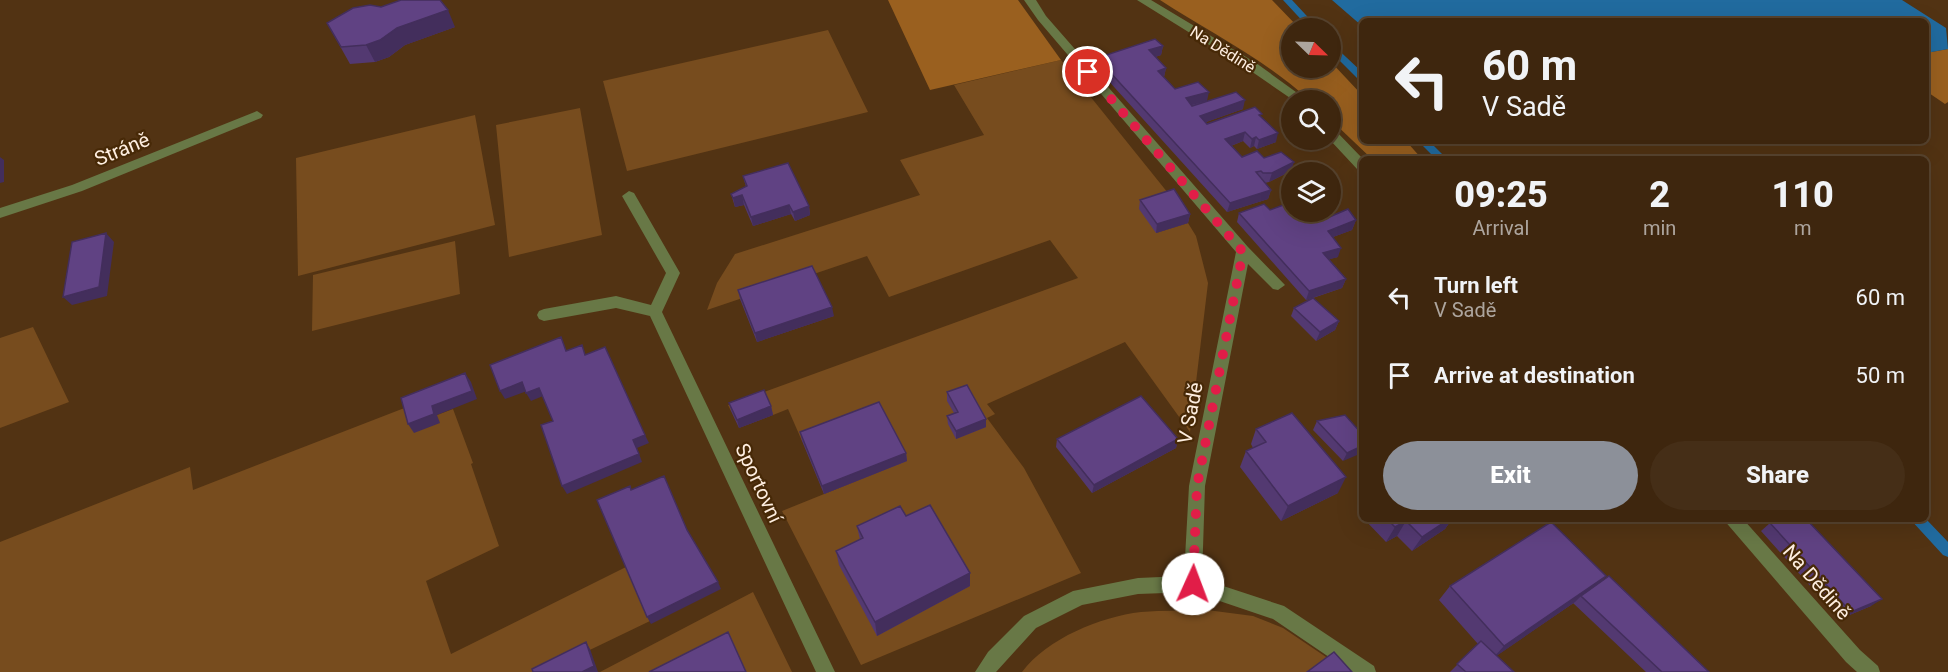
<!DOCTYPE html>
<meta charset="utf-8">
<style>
body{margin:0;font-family:Roboto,sans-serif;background:#452e17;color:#f1f3f6;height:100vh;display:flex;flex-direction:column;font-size:22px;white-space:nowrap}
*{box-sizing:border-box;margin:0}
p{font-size:20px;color:#ada59e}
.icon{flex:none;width:33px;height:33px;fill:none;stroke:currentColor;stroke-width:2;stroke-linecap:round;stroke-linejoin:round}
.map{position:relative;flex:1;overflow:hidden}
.details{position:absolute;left:1359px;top:156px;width:570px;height:366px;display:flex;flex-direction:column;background:#3e260e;border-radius:9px;box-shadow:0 6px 24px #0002,0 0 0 2px #57432e}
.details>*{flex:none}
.banner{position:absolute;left:1359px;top:18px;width:570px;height:126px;border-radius:9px;box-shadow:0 6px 24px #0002,0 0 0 2px #57432e;background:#3e260e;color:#f1f3f6;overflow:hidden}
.needle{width:39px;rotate:113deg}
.buttons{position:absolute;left:1281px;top:18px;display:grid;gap:12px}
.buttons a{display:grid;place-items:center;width:60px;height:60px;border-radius:50%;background:#3e260e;box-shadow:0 6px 24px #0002,0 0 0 2px #57432e;font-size:30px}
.pin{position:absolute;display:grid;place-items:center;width:51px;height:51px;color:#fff;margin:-26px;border:3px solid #fff;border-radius:50%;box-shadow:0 2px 6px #0007}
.me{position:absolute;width:66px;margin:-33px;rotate:2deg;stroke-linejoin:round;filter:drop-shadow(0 0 4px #0008)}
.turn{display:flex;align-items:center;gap:21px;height:126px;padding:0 24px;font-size:27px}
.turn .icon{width:78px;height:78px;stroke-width:2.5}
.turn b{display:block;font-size:42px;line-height:51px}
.eta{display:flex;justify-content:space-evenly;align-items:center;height:102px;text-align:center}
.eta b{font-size:36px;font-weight:800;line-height:42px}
.cta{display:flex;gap:12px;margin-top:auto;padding:12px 24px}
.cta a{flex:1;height:69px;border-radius:36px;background:#8c9099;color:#fff;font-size:24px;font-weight:800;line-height:69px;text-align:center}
.cta a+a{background:#452e17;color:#f1f3f6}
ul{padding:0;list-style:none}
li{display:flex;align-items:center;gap:18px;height:78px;padding:0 24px}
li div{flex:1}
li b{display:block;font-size:22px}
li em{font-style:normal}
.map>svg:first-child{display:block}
</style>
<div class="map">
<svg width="1948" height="672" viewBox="0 0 1948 672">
<rect width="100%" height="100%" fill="#523313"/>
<path fill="#774c1e" d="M828 30 868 112 627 171 603 81Z
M1061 60 1172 198 1156 233 1188 223 1196 236 1208 283 1190 432 1125 342 987 404 995 414 987 418 1024 468 1081 573 861 665 782 511 906 461 802 441 788 409 773 415 731 411 728 405 1078 278 1050 240 889 297 867 256 707 310 717 283 735 254 920 195 900 160 984 135 954 85Z
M580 108 602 235 509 257 496 125Z
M475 115 495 225 298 276 296 158Z
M455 241 460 294 312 331 313 275Z
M33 327 69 402 0 428V338Z
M407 407 437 415 453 409 473 463 471 464 473 470 499 546 426 581 451 654 626 567 650 621 544 672H0V542L190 467 193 490Z
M753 592 792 672H600Z
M1207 610 1253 616 1283 628 1329 659 1312 672H1022C1048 638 1100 617 1141 612 1163 610 1185 611 1207 610Z"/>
<path fill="#9a601f" d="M888 0H1018L1061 60 930 90Z
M1160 0H1272L1299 28H1292V68H1330L1331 62 1362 95V141H1406L1422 159H1372L1331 120 1330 100H1309C1266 60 1209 32 1160 0Z
M1948 49V102L1945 104 1926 91V53Z"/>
<path fill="#216b9f" d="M1332 0H1902L1946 28 1948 49 1926 53V21H1362V26Z"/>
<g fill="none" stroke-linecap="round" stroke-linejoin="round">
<path fill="#216b9f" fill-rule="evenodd" d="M1283 0H1292L1318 28H1309Z
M1330 42 1362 72V81L1359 80 1330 51Z
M1418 141H1429L1447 159H1436Z
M1910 519H1926L1948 542V557L1943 555Z"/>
<path fill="#687846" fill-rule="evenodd" d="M1024 0H1036L1046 16 1248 247 1285 285 1278 290 1273 289 1248 264 1205 486 1202 579 1284 606 1374 666 1376 672H1351L1273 619 1193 592 1138 594 1082 605 1036 628 996 672H975L988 652 1024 616 1073 591 1138 578 1184 576 1189 486 1236 252 1038 20Z
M1137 0H1151L1256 63 1307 100H1293L1248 69Z
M257 111 263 115 261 118 82 191 0 218V208L72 185Z
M1330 128 1334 129 1363 159 1362 170 1357 169 1330 140Z
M629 191 634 193 680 273 662 312 835 672H816L650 316 616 308 544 321 539 319 537 315 539 311 544 309 616 296 651 305 666 273 622 196Z
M1723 519H1743L1860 650 1878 666 1880 672H1857L1846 662Z"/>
</g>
<path fill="#533971" d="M327 23 455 27 405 45 389 57 375 62 350 64Z
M1163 46 1161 55 1155 57 1166 68 1164 77 1175 89 1207 101 1243 109 1206 122 1207 124 1261 117 1276 142 1257 149 1254 146 1250 148 1243 141 1231 146 1242 157 1264 158 1291 171 1269 182 1265 183 1271 190 1268 199 1227 212 1096 67 1097 58Z
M743 176 809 206 810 215 795 221 791 214 753 226 744 205 735 207 731 194 746 187Z
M1140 200 1190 214 1188 223 1156 233 1139 209Z
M1270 210 1300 220 1320 221 1356 220 1352 230 1333 237 1338 257 1329 259 1346 279 1342 288 1313 298 1339 321 1335 330 1316 341 1291 316 1294 308 1313 298 1306 300 1237 222 1239 213Z
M738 290 834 316 757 342 740 299Z
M947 392 986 419V427L956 439 948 424 947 416 954 413 947 401Z
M729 403 771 406 773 415 739 428 731 411Z
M1317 421 1362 434 1343 461 1313 430Z
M1256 429 1338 493 1281 521 1240 467 1246 451 1253 448 1251 444Z
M800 432 906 453 907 461 824 494 802 441Z
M1057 439H1178L1176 448 1092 493 1056 447Z
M1362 470V478L1359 475Z
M906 516 970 573V586L877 636 839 565 836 551 860 540 857 526Z
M1364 519H1452L1445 529 1412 551 1397 536 1386 542Z
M1770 523 1871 606 1840 619 1761 531Z
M1606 576 1599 583 1709 672H1646L1573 603 1575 602 1496 656 1514 672H1450L1478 644 1439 600 1450 586Z"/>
<path fill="#432e5c" d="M448 10 455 27 405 45 389 57 375 62 366 45 397 28Z
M1163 46 1161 55 1147 60 1149 50Z
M1166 68 1164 77 1158 71Z
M1209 92 1207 101 1184 107 1186 98Z
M1245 100 1243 109 1198 125 1200 116Z
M1245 132 1243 141 1223 149 1225 139Z
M1278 133 1276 142 1257 149 1259 140Z
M1256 137 1254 146 1250 148 1252 139Z
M0 157 4 160V182L0 183Z
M1294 162 1291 171 1269 182 1272 173Z
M1271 190 1268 199 1227 212 1230 203Z
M742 195 744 205 735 207 733 198Z
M789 205 791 214 753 226 751 217Z
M809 206 810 215 795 221 793 212Z
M1190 214 1188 223 1156 233 1157 224Z
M1356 220 1352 230 1325 240 1328 231Z
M106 233 114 242 107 296 72 305 63 297Z
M1341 248 1338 257 1320 262 1323 253Z
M1346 279 1342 288 1306 300 1309 291Z
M832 307 834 316 757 342 755 333Z
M1339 321 1335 330 1316 341 1320 332Z
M465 373 471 382 477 399 437 415 440 423 414 433 408 424 432 406Z
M522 382 527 391 505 399 500 391Z
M539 388 543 396 531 401 526 393Z
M771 406 773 415 739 428 737 420Z
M986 419V427L956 439V431Z
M645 435 649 443 637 448 642 462 567 494 562 486 633 440Z
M1178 439 1176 448 1092 493 1094 485Z
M1362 446V453L1343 461 1347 453Z
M906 453 907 461 824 494 822 486Z
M1346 477 1338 493 1281 521 1288 506Z
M1449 519H1452L1445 529 1412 551 1422 537Z
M1406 521 1397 536 1386 542 1395 527Z
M970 573V586L877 636 875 622Z
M1606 576 1592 590 1581 596 1575 602 1492 659 1504 646Z
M718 582 721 589 651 624 647 617Z
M1882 599 1871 606 1840 619 1851 612Z
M586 642 590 649 598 672H582Z"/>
<path fill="#604283" stroke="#432e5c" stroke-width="1.5" d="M401 0H440L448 10 397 28 380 40 366 45 341 47 327 23 353 8 370 5 381 7Z
M1155 39 1163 46 1149 50 1166 68 1158 71 1175 89 1198 82 1209 92 1186 98 1192 106 1236 92 1245 100 1200 116 1207 124 1255 107 1262 114 1259 115 1278 133 1259 140 1256 137 1252 139 1245 132 1225 139 1242 157 1257 151 1264 158 1281 152 1294 162 1272 173H1263L1261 171 1256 172 1271 190 1230 203 1097 58Z
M788 163 809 206 793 212 789 205 751 217 742 195 733 198 731 194 747 186 743 176Z
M1174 189 1190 214 1157 224 1140 200Z
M1264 204 1270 210 1286 204 1292 212 1300 220 1314 215 1320 221 1348 209 1356 220 1328 231 1341 248 1323 253 1346 279 1309 291 1239 213Z
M106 233 99 287 63 297 72 242Z
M812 266 832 307 755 333 738 290Z
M1313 298 1339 321 1320 332 1294 308Z
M561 337 566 351 582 345 585 355 605 347 645 435 633 440 639 454 562 486 541 425 553 421 539 388 526 393 522 382 500 391 490 365Z
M465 373 472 391 432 406 434 414 408 424 401 398Z
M967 385 986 419 956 431 947 416 958 412 947 392Z
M764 390 771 406 737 420 729 403Z
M1141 396 1178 439 1094 485 1057 439Z
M879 402 906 453 822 486 800 432Z
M1292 413 1346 477 1288 506 1246 451 1266 442 1256 429Z
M1345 415 1362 434V446L1347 453 1317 421Z
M664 476 687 530 718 582 647 617 597 500 630 486 631 490Z
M930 505 970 573 875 622 836 551 863 538 857 526 900 506 906 516Z
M1387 519H1449L1422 537 1406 521 1395 527Z
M1779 519H1806L1882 599 1851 612 1770 523Z
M1551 522 1606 576 1504 646 1450 586Z
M1609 576 1709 672H1662L1581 596Z
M728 632 746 672H649Z
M1481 641 1514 672H1466L1457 664Z
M586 642 594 666 582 672H533L532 669Z
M1334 652 1352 672H1307Z"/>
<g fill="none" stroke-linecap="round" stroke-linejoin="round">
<path stroke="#e11d48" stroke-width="10" stroke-dasharray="0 18" d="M1088 72 1243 252 1197 486 1193 584"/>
</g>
<g text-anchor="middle" stroke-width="4.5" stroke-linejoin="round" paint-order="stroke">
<g font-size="16" fill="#feeee0" stroke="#472907">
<text transform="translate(1223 49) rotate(32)" y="6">Na Dědině</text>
</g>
<g font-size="20" fill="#feeee0" stroke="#472907">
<text transform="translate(122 149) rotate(-22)" y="7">Stráně</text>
<text transform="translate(1190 413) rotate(-79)" y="7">V Sadě</text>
<text transform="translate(759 483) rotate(65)" y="7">Sportovní</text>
<text transform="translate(1817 582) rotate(49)" y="7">Na Dědině</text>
</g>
</g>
</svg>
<div class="buttons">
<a><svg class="needle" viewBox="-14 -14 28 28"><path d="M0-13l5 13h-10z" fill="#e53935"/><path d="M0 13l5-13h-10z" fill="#ada59e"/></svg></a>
<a><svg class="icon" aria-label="search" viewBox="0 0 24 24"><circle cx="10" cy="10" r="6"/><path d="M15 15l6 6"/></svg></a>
<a><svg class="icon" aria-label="layers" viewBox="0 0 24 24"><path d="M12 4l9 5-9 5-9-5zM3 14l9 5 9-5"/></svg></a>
</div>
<div class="pin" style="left:1088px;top:72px;background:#d93025"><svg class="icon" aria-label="arrive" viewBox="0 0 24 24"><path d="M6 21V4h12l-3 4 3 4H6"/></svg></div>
<svg class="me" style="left:1193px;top:584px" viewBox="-20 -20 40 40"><circle r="19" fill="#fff"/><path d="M0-13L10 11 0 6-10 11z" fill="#e11d48"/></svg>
<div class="banner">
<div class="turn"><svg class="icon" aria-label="left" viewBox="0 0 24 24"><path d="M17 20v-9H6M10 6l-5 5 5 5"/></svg><div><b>60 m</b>V Sadě</div></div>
</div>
<section class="details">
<div class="eta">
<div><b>09:25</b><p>Arrival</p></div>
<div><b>2</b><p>min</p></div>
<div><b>110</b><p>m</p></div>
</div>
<ul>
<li><svg class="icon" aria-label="left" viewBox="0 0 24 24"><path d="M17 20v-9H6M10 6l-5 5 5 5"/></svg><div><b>Turn left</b><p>V Sadě</p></div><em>60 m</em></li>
<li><svg class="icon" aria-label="arrive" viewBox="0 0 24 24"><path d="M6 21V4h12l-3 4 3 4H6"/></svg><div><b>Arrive at destination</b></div><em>50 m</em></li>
</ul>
<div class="cta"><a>Exit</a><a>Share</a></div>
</section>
</div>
